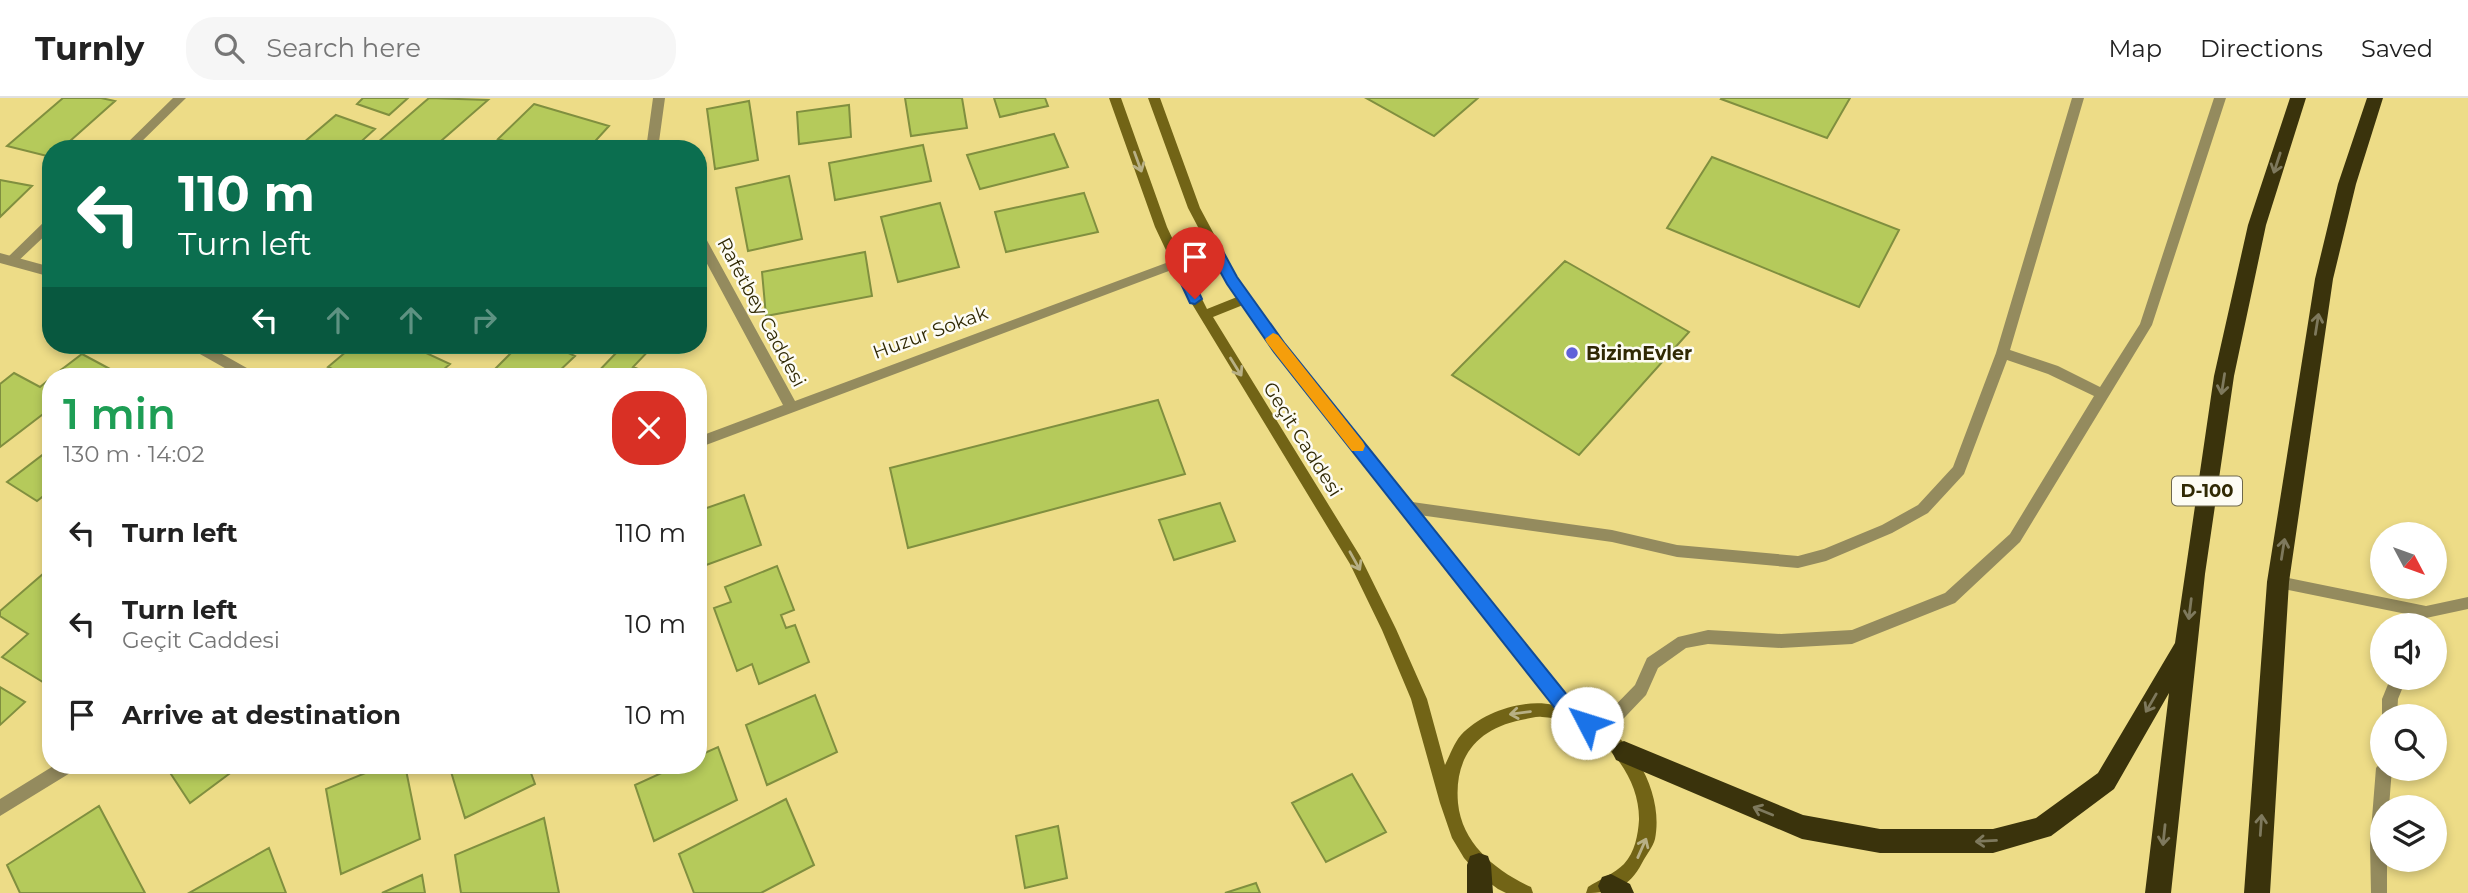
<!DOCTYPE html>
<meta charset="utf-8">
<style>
body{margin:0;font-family:Montserrat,sans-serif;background:#f6f6f6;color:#222;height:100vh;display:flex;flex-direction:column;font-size:26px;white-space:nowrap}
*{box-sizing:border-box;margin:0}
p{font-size:23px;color:#767676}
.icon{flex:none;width:38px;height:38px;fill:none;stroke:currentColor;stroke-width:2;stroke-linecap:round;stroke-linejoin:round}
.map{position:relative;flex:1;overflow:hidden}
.sheet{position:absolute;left:42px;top:270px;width:665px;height:406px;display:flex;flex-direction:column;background:#fff;border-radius:28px;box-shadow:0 4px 10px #0003}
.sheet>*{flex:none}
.hud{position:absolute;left:42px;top:42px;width:665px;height:214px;border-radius:28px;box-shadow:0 4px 10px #0003;background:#0b6e4f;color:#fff;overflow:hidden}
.needle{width:46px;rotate:131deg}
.fabs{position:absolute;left:2370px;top:424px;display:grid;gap:14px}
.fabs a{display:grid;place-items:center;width:77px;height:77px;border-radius:50%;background:#fff;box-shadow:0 4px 10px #0003;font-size:35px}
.pin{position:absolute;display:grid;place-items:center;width:60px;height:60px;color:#fff;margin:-72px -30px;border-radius:50% 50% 50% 0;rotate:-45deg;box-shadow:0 0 7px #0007}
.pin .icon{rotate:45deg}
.me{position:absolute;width:77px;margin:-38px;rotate:310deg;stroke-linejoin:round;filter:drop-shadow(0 0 5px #0008)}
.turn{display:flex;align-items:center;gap:24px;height:147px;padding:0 21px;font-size:32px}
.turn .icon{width:91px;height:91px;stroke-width:2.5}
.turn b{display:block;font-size:49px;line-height:60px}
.lanes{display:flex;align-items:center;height:66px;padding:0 21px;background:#0003;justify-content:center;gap:35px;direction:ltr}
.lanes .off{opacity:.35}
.round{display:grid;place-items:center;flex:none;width:74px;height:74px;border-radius:28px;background:#f6f6f6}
.overview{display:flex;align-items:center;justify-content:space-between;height:119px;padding:0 21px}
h1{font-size:42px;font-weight:600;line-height:52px;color:#1e9e55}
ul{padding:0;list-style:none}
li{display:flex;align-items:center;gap:21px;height:91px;padding:0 21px}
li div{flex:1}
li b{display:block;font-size:26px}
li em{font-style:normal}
header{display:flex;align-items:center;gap:42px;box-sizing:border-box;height:98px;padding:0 35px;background:#fff;border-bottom:2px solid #e0e0e0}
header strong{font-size:33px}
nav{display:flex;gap:38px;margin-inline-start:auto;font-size:24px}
.search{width:490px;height:63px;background:#f6f6f6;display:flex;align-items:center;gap:18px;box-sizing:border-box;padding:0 24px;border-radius:28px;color:#767676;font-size:26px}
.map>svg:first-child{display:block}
</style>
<header>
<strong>Turnly</strong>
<div class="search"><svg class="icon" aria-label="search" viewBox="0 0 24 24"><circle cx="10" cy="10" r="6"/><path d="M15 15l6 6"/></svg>Search here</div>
<nav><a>Map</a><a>Directions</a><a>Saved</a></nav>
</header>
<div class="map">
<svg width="2468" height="795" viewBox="0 0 2468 795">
<rect width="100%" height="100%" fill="#eddc87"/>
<path fill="#b5ca5b" stroke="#808f3f" stroke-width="2" d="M63 0H101L115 3 61 51H51V59L7 48Z
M363 0H408L389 17 357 6Z
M429 0 488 2 441 43 461 51H370Z
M905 0H962L967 30 911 38Z
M994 0H1045L1048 8 1000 19Z
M1366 0H1478L1434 38Z
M1850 0 1827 40 1721 1 1722 0Z
M749 3 758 62 715 71 707 11Z
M534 6 609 28 588 51H529L498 41Z
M849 7 851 39 799 46 797 14Z
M336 17 375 31 353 51H296Z
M1054 36 1068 69 980 91 967 57Z
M923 47 931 83 835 102 829 65Z
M1712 59 1899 132 1859 209 1667 130Z
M789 78 802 141 748 153 736 90Z
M0 82 32 88 0 119Z
M1084 95 1098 134 1006 154 995 114Z
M940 105 959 169 898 184 881 119Z
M865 154 872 198 766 218 762 174Z
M1565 163 1689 234 1579 357 1452 277Z
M354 247H409L450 266 436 278H347L328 269Z
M519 247H551L575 258 554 278H488Z
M597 247H654L633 269 656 278H594L616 255Z
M82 256 123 278H53Z
M14 275 40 289 51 280V310L0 349V286Z
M1158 302 1185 376 908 450 890 370Z
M45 355 51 358V392L37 403 7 384Z
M744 397 761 447 698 470V413Z
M1220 405 1235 443 1174 462 1159 422Z
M777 468 794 512 781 517 786 530 795 527 809 564 759 586 752 566 737 573 714 510 731 504 725 489Z
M51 469V589L2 559 28 536 0 518V513Z
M0 589 25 604 0 627Z
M815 597 837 654 767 687 746 627Z
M718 649 737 702 654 743 635 687 679 667H698V658Z
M165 667H241L190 705Z
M385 667H405L420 741 341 776 326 691Z
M449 667H528L535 686 465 720Z
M1352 676 1386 734 1326 764 1292 705Z
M786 701 814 767 761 795H694L679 756Z
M99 708 145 795H20L7 767Z
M544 720 559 795H461L455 757Z
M1058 728 1067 780 1025 790 1016 738Z
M269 750 286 795H189Z
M422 777 425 795H382Z
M1256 785 1260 795H1225Z"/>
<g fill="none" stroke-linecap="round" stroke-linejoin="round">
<path fill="#948b5e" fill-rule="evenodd" d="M173 0H186L134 51H121Z
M2072 0H2084L2010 252 2058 268 2100 289 2140 226 2214 0H2226L2152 227 2020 444 1955 505 1852 546 1781 550 1708 546 1686 550 1658 570 1646 597 1607 638 1601 640 1595 638 1593 633 1595 628 1635 587 1647 560 1678 539 1708 532 1781 536 1852 532 1945 495 2010 436 2094 298 2048 276 2007 262 1964 376 1928 415 1892 435 1826 463 1798 470 1677 459 1612 444 1405 415 1400 413 1398 409 1400 405 1405 403 1612 432 1677 447 1798 458 1824 451 1882 427 1918 407 1953 369 1996 255Z
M51 120V132L15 166H7L5 163 7 160 47 121Z"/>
<path fill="#948b5e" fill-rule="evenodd" d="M653 0H665L658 51H646Z
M698 133 704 137 795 303 1174 162 1178 160 1184 165 1182 168 698 350V339L783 307 698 149Z
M0 155 51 169V179L0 165Z
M190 247H206L254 274 256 278H239L191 251Z
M2278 478 2426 508 2468 499V511L2426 520 2278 490 2273 488 2271 484 2273 480Z
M2391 579H2407L2398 601 2397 618 2382 619V601Z
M2382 663V670H2392L2389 709H2382V761H2387V795H2371L2370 745 2376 670Z
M55 667H77L75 672 0 718V701Z"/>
<path fill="#726416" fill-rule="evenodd" d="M1109 0H1121L1167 129 1181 159 1208 148 1188 110 1148 0H1160L1200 110 1237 179 1285 246 1577 613C1626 629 1665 690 1655 741 1653 749 1646 757 1642 765 1629 790 1613 795 1586 795L1588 789C1599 782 1615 775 1624 766 1635 754 1638 737 1639 722 1640 672 1593 621 1542 619 1536 618 1528 621 1521 622 1477 631 1454 659 1458 705 1462 746 1496 773 1531 789L1533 795H1506L1498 791 1479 777 1464 760 1452 740 1440 705 1411 601 1382 532 1350 466 1189 201 1155 129ZM1212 156 1237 199 1207 211 1185 167ZM1243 207 1275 254 1554 607C1524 600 1482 614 1461 637 1454 645 1450 657 1445 667L1427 601 1396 531 1360 458 1213 219Z"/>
<path fill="#3a330c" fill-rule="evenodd" d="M2290 0H2306L2266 127 2234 278 2205 476 2171 795H2145L2169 595 2114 691 2051 738 1993 755H1880L1802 741 1616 662 1612 654 1616 646 1624 643 1803 717 1880 731H1993L2036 720 2098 675 2175 545 2214 278 2248 127Z
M2367 0H2383L2356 86 2333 181 2289 484 2270 795H2244L2267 484 2315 181 2338 86Z
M1479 755 1488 758 1491 767 1493 795H1467V767L1470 758Z
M1611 776 1630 786 1634 795H1601L1598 788 1602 779Z"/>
</g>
<defs><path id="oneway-shaft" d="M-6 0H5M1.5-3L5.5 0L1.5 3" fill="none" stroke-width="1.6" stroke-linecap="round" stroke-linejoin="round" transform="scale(1.75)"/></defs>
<g stroke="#b8b085">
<use href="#oneway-shaft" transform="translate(1138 64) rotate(70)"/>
<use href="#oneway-shaft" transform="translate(1236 269) rotate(58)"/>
<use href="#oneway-shaft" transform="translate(1355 463) rotate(61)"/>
<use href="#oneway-shaft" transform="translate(1520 615) rotate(172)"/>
<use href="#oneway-shaft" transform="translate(1642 750) rotate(-66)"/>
</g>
<g stroke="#7e795d">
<use href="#oneway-shaft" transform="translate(2277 65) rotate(108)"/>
<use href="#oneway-shaft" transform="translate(2317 226) rotate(-81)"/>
<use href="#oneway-shaft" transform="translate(2223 286) rotate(99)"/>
<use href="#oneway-shaft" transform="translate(2283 451) rotate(-81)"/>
<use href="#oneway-shaft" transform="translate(2190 511) rotate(97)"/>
<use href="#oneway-shaft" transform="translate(2151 605) rotate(120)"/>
<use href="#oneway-shaft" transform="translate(1763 713) rotate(-158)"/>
<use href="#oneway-shaft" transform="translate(2261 727) rotate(-86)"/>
<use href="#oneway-shaft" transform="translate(2164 737) rotate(96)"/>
<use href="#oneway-shaft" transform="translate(1986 743) rotate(177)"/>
</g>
<path fill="#1a73e8" stroke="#114b97" stroke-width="2" d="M1214 145 1219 146 1237 179 1285 246 1579 612 1593 620 1596 625 1593 631 1587 633 1566 624 1274 254 1227 186 1211 157 1186 167 1202 201 1195 206 1190 205 1171 164 1173 161Z"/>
<path fill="#f59e0b" d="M1273 235 1278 237 1363 344 1365 348 1363 353H1352L1267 245 1265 241Z"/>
<circle fill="#6061d9" stroke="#fdfcf4" stroke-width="2.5" cx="1572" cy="255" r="7"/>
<g text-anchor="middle" stroke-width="5" stroke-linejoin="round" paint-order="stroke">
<rect fill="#fdfcf4" stroke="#6e684c" stroke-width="2" x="2172" y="378.5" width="70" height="29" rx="5"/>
<g font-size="18" font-weight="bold" fill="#302904">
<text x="2207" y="399">D-100</text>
</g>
<g font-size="19" fill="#302904" stroke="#fdfcf4">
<text transform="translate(762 214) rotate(62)" y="7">Rafetbey Caddesi</text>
<text transform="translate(930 234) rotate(-20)" y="7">Huzur Sokak</text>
<text transform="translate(1303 341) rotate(58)" y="7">Geçit Caddesi</text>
</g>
<g font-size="19" font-weight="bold" fill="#302904" stroke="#fdfcf4" text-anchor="start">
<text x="1586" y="262">BizimEvler</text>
</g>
</g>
</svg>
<div class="fabs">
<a><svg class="needle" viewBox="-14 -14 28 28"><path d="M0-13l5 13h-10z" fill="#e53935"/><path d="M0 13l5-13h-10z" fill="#767676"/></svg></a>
<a><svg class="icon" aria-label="sound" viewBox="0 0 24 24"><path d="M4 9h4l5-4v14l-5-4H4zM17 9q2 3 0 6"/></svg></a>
<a><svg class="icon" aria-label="search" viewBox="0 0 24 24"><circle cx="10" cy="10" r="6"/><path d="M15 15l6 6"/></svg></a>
<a><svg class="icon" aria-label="layers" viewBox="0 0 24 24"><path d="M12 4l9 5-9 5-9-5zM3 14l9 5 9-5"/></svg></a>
</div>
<div class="pin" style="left:1195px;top:201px;background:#d93025"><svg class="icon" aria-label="arrive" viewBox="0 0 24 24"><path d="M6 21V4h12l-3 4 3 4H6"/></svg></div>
<svg class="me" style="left:1587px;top:625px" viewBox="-20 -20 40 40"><circle r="19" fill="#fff"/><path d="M0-13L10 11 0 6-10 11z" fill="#1a73e8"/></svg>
<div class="hud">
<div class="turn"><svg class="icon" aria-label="left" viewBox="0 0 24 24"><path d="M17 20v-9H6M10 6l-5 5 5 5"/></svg><div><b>110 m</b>Turn left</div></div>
<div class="lanes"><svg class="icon" aria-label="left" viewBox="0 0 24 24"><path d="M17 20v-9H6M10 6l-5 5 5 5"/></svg><svg class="icon off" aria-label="ahead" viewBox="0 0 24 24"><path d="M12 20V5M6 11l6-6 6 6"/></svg><svg class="icon off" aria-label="ahead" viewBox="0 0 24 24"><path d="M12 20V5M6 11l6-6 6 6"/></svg><svg class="icon off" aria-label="right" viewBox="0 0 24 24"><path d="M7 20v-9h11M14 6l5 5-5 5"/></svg></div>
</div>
<section class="sheet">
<div class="overview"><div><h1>1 min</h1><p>130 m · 14:02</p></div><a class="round" style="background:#d93025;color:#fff"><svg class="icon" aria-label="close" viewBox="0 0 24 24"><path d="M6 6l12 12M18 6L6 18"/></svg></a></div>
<ul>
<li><svg class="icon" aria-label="left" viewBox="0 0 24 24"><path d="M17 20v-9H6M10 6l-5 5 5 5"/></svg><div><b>Turn left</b></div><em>110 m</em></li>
<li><svg class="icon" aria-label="left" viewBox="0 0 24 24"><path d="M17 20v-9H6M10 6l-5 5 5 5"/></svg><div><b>Turn left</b><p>Geçit Caddesi</p></div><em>10 m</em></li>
<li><svg class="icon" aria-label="arrive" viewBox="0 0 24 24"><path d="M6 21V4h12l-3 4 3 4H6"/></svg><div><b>Arrive at destination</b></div><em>10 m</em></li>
</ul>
</section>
</div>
